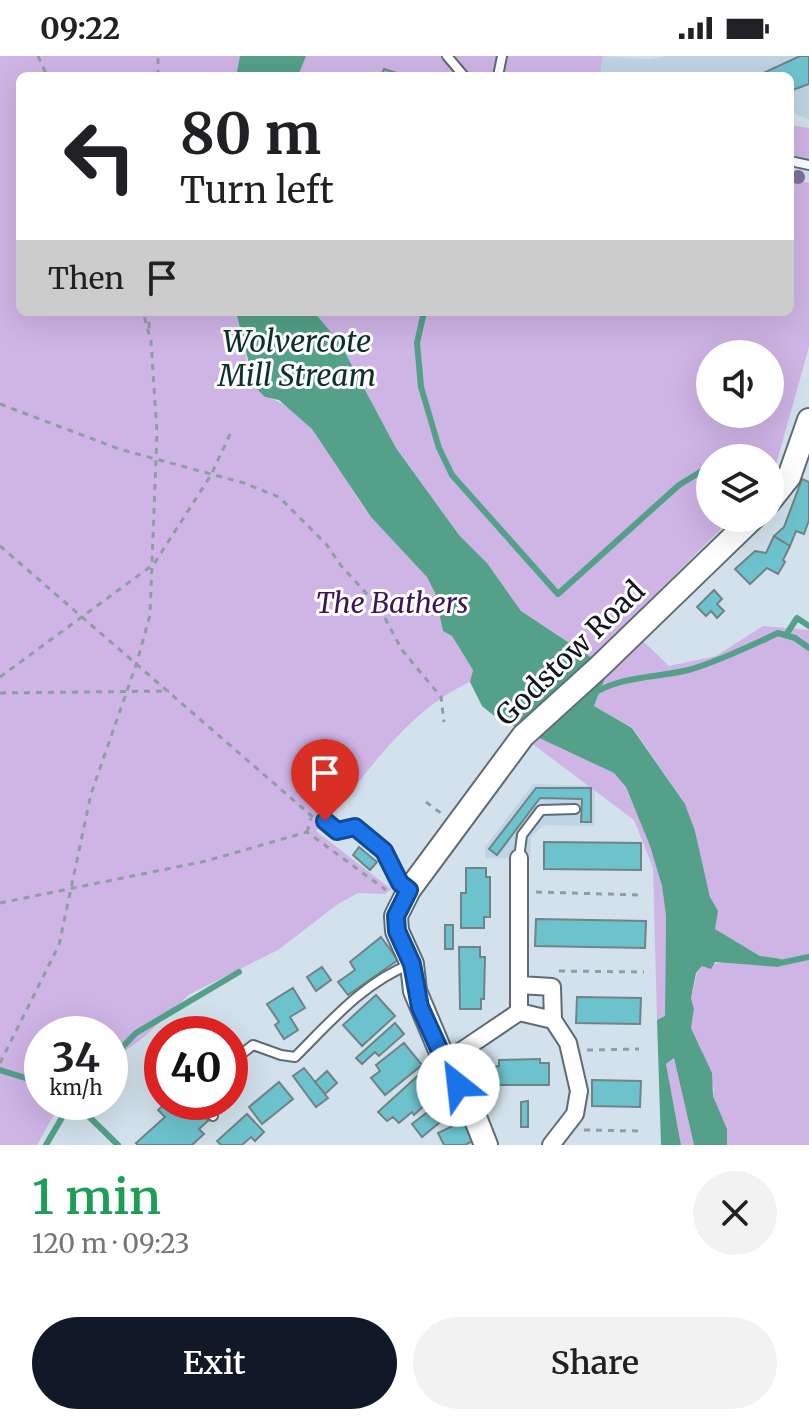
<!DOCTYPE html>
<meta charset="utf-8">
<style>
body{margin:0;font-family:Merriweather,serif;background:#f2f2f2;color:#202124;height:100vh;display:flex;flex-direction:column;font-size:30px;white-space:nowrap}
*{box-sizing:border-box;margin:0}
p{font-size:26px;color:#757577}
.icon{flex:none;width:44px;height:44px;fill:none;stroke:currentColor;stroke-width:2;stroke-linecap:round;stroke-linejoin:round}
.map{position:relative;height:1089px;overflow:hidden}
.side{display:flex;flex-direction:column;background:#fff;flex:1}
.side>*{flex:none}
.guide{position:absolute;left:16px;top:16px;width:778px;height:244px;border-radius:12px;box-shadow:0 8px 32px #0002;background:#fff;color:#202124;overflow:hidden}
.controls{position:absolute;left:696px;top:284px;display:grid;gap:16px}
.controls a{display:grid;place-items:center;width:88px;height:88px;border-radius:50%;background:#fff;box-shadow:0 8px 32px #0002;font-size:40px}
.speed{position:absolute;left:24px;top:960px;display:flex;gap:16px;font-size:40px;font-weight:700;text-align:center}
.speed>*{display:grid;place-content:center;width:104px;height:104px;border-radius:50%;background:#fff;box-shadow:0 8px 32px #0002;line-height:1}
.speed small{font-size:20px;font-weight:400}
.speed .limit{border:12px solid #d22;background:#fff;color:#111}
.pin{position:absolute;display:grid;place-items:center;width:68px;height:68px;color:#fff;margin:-82px -34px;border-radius:50% 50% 50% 0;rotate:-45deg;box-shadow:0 0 8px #0007}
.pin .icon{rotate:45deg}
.me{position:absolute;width:88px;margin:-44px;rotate:331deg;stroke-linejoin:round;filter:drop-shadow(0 0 6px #0008)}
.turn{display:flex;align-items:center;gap:28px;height:168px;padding:0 32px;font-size:36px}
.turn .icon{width:104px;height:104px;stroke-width:2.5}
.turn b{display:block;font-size:56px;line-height:68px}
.then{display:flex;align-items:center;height:76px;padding:0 32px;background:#0003;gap:16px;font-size:30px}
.round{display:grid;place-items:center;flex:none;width:84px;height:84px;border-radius:42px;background:#f2f2f2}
.headline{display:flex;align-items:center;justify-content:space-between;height:136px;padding:0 32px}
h1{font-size:48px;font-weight:600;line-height:60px;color:#1e9e55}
.action{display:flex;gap:16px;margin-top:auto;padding:16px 32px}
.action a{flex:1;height:92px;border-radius:48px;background:#111827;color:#fff;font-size:32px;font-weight:600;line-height:92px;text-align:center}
.action a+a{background:#f2f2f2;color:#202124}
.status{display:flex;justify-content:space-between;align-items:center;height:56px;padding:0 40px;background:#fff;direction:ltr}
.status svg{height:22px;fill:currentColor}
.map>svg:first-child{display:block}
</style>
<div class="status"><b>09:22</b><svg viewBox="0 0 49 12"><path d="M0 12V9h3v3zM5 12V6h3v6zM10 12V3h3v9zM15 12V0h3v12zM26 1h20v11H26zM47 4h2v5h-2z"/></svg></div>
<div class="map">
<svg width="809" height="1089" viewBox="0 0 809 1089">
<rect width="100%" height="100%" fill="#d2e1ec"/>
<path fill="#bfd4e4" d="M603 0 649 3 668 0H809V64L790 55V20H600Z
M533 728 595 730 594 770 543 769 531 781 530 803 485 802V791Z"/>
<path fill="#cfb4e6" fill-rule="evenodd" d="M0 0H240L236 20H20V256H236L248 310 265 341C317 353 342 426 373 463 390 482 414 500 428 522 437 537 440 557 443 575L452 580 473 614 470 626C402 657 366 723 316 775L391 833 385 838 358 837 338 848 278 894 190 938 144 981 110 1006V978H42V1046H61L37 1089H0Z
M306 0H603L600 20H298Z
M790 69 809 72V102L790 99Z
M790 123 809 127V291L773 419 770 423V402H710V462H732L592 602 521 555 487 507 459 479 396 392 340 287 314 256H790ZM710 298H770V358H710Z
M763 570 809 574V1089H727V1073L713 1040 714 1033 702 995 691 972 694 953 691 942 697 917 702 910 760 900 715 873 717 855 710 841 695 775 685 748 633 672 594 650 605 622 643 585 669 610 716 600Z
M535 679 614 717 626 731 650 790 662 830 666 860 665 960 657 964 653 812 634 764 530 686Z
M674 1002 694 1089H681L666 1008Z"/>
<path fill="#54a089" d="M240 0H306L298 20H236Z
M236 256H314L340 287 396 392 459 479 487 507 521 555 592 602 605 622 594 650 632 672 685 748 695 775 710 841 718 855 715 873 760 900 781 903 779 911 715 906 711 913 702 910 696 917 691 942 694 953 691 972 712 1017 713 1040 727 1073V1089H694L674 1002 666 1008 681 1089H661L657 964 665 960 666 860 662 830 650 790 626 731 614 717 497 662 482 650 470 626 473 614 452 580 443 575 435 537 427 521 371 461 312 373 279 344 265 341 255 331Z"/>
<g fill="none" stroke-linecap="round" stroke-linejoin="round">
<path stroke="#54a089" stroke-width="6" d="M424 256 417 287 421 331 439 392 452 419 558 538 679 429 710 410
M786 579 797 562 809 570
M596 636C626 619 659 622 692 613 722 604 750 590 778 577L795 582 809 592
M773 905 780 907 809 901
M110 1004 136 977 239 916
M0 1014 42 1027
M74 1046 118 1089
M46 1089 71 1046"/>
</g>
<path fill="#6dc3cd" stroke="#708385" stroke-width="2" d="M800 0H809V28L790 35V20H757Z
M384 13 406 20H381Z
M802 423 809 426V464L804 478 796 475 790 490 774 480 784 471Z
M774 480 790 490 783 504 785 506 778 518 767 512 750 528 735 513 755 495 766 497Z
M714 534 722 543 717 548 724 555 717 562 711 555 706 560 697 551Z
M536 732H591V766H581L582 743 540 742 497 799 489 793Z
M544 786 641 787V814L544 813Z
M359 791 377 806 370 814 353 799Z
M466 812H486V821H490V861H484V872H461V837H466Z
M536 863 646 865 645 892 535 890Z
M445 869H453V893H445Z
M381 881 398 904 348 939 338 926 355 914 350 906Z
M459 891H480V901H485L484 943H481V953H460Z
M322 911 331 924 316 935 307 921Z
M293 932 305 952 290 961 298 974 284 983 275 969 279 966 267 948Z
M376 939 395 960 362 990 343 969Z
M577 941 641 942 640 968 576 967Z
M395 967 404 978 379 1000 375 996 362 1008 356 1002Z
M404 987 422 1009 385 1039 371 1022 380 1015 376 1009Z
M540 1003V1007H549V1029H487V1011L499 1010V1004Z
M304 1012 328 1042 316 1051 293 1020Z
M327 1015 337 1027 325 1038 315 1026Z
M422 1016 440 1035 414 1059 412 1056 399 1067 393 1061 387 1065 378 1056Z
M592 1024 641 1025 640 1051 592 1050Z
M279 1026 293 1043 262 1068 249 1051Z
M442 1045 451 1057 422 1081 412 1068Z
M528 1045V1071H521V1046Z
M167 1046H176L189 1061 197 1053 208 1065 199 1073 204 1078 192 1089H138L136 1087 165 1061 158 1054Z
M247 1058 264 1076 255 1085 251 1081 242 1089H221L217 1085Z
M463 1065 473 1085 465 1089H444L438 1077Z"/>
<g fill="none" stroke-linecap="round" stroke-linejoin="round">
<g stroke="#5f6c75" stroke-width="12">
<path id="lane" d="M447 0 464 20
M498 20 502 0
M790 105 809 109
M325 765 337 775 355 771 384 795 400 827 409 833
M519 802 522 779 541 754 575 753
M230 1007 253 989 281 999 295 1001C330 966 364 926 411 908
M201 1046 213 1060"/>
</g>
<g stroke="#5f6c75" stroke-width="20">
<path id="street" d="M520 929 552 931 553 964
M519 956V802
M445 1006 519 956 553 964 568 987 579 1035 575 1058 551 1089"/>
</g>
<g stroke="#5f6c75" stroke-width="26">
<path id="secondary" d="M770 445 789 421 809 364
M486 1089 471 1051 445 1006 415 935 412 908 397 875 396 860 409 834 523 680 599 611 753 462"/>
</g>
<path stroke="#909ca4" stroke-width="3" stroke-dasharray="6 6" stroke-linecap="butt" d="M38 0 47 20
M158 20V0
M149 272V256
M0 348 119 393 244 427 279 441 326 488 342 511 379 551 402 594 441 641 444 666
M0 490 314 762
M0 621 154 508 211 419 232 374
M0 637 169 635
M426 746 442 758
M307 776 311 762
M536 836 640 839
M0 847 206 805 307 776 386 834
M559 915 644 916
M587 994 639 993
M0 1007 59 889 91 738 137 606 150 559 157 376 151 285 143 256
M584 1074 641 1075"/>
<use href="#lane" stroke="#fff" stroke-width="8"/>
<use href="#street" stroke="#fff" stroke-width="16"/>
<use href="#secondary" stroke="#fff" stroke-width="22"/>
</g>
<circle fill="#81719a" cx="798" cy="121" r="7"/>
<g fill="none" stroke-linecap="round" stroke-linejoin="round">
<g stroke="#114b97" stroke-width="20">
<path id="route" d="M325 765 337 775 355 771 384 795 400 827 409 834 396 860 397 875 412 908 420 951 445 1006 458 1029"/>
</g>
<use href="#route" stroke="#1a73e8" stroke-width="14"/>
</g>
<g text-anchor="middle" stroke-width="6" stroke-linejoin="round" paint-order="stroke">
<g font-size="28" font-style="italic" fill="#3e1657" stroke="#fff">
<text x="392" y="557">The Bathers</text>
</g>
<g font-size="28" fill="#12171b" stroke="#fff">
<text transform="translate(570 597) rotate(-44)" y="10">Godstow Road</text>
</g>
<g font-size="30" font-style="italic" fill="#0c3127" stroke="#fff">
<text x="297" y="296">Wolvercote<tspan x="297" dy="34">Mill Stream</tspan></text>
</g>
</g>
</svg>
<div class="controls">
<a><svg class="icon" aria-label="sound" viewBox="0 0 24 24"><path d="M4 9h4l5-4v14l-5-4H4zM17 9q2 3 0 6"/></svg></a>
<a><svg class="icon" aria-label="layers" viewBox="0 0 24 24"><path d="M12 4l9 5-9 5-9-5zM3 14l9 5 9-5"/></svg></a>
</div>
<div class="speed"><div>34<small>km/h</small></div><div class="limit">40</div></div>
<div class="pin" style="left:325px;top:765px;background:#d93025"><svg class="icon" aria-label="arrive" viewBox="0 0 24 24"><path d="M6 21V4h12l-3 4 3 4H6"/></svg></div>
<svg class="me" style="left:458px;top:1029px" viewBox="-20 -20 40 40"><circle r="19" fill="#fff"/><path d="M0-13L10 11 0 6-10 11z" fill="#1a73e8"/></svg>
<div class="guide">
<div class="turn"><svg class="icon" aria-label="left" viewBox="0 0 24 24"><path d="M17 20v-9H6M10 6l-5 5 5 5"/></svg><div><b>80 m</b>Turn left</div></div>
<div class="then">Then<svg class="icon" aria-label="arrive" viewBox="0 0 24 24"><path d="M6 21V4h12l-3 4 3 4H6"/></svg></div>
</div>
</div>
<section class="side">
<div class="headline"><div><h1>1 min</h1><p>120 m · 09:23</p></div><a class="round"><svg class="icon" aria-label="close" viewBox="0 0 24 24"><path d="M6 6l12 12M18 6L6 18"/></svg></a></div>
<div class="action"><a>Exit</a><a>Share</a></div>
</section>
